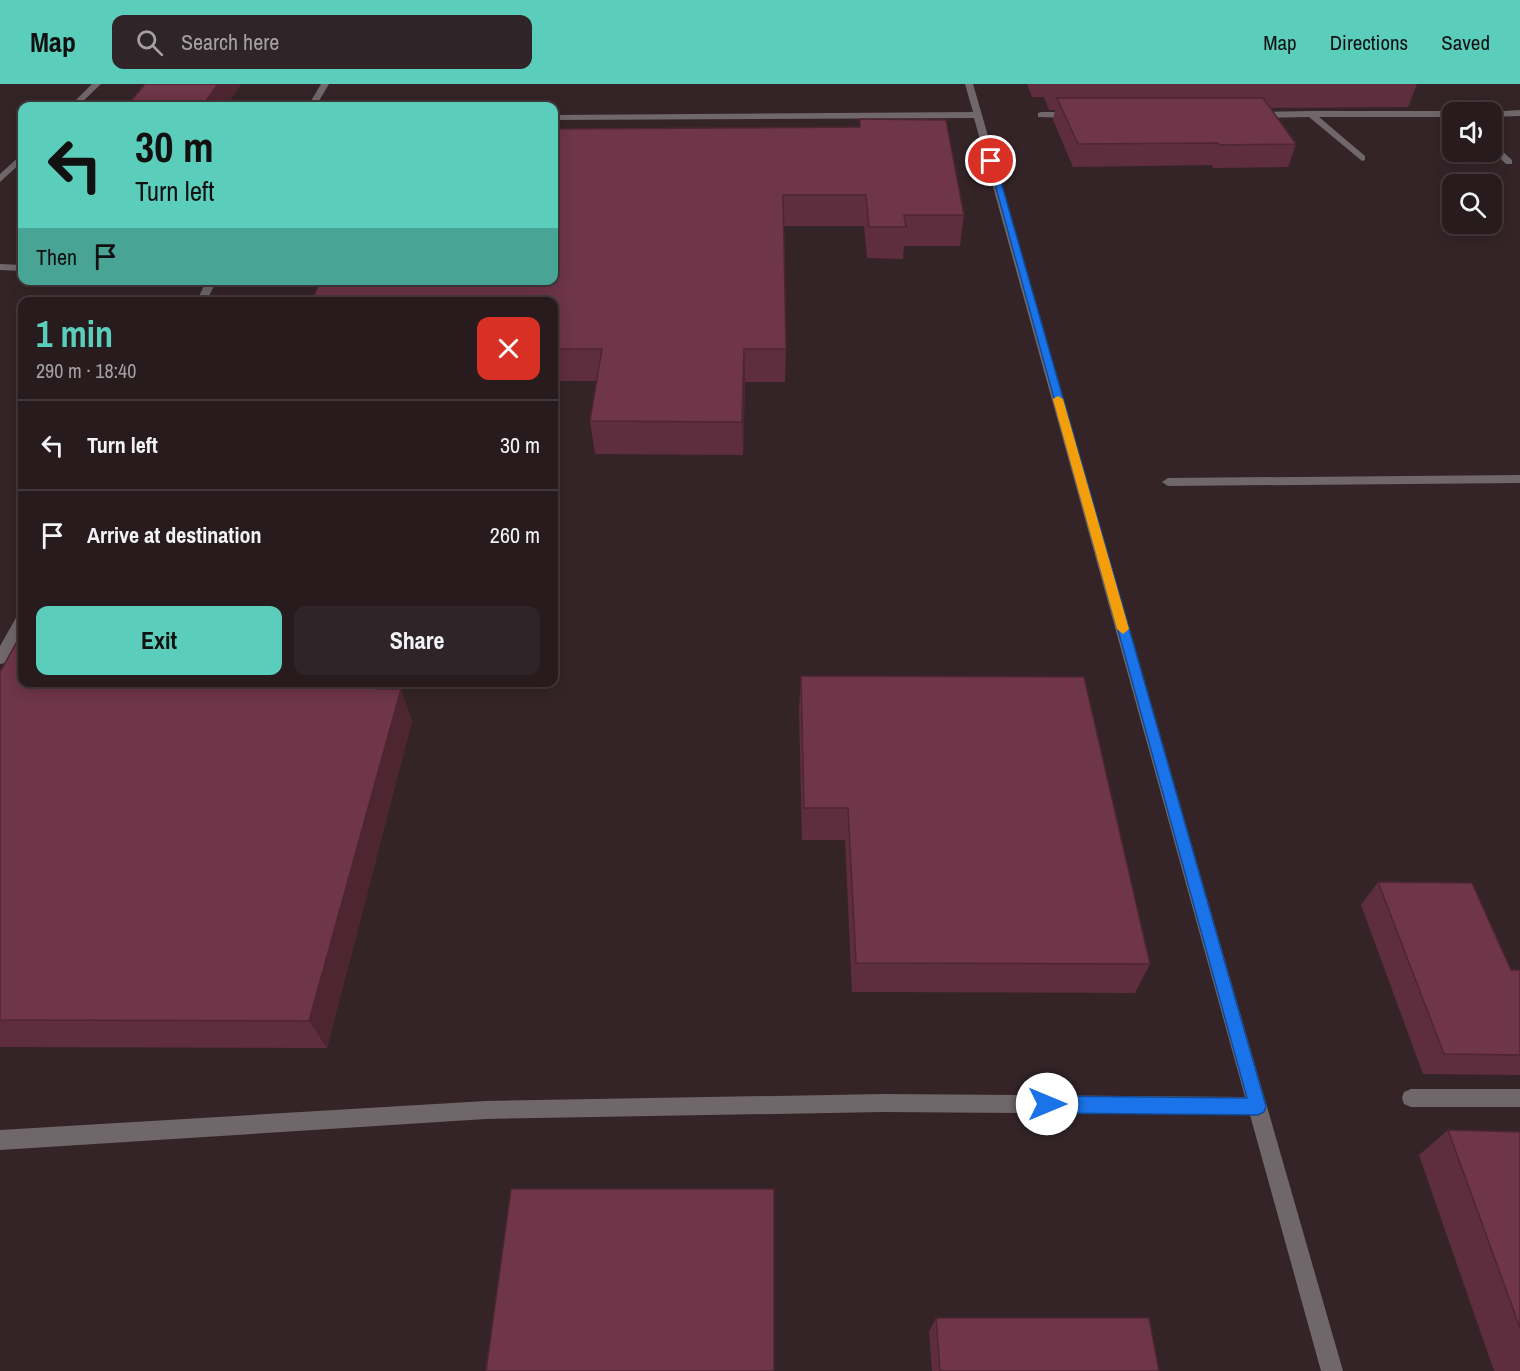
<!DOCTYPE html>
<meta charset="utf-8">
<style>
body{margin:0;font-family:"Archivo Narrow",sans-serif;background:#2f2427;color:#f1f3f6;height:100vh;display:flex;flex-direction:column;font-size:22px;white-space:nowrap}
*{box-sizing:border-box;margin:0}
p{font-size:20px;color:#a4a1a4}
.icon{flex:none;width:33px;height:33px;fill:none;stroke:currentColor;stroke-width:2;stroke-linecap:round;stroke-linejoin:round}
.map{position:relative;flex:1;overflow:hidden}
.details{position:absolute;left:18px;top:213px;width:540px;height:390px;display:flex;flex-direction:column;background:#271b1e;border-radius:12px;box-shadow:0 3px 15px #0003,0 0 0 2px #43393c}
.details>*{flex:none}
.top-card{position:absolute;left:18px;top:18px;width:540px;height:183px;border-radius:12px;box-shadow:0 3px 15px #0003,0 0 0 2px #43393c;background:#5bcebb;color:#111;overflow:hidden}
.tools{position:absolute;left:1442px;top:18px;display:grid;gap:12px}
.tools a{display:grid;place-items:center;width:60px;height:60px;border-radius:12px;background:#271b1e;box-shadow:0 3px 15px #0003,0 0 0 2px #43393c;font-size:30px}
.pin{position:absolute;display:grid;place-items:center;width:51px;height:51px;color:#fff;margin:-26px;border:3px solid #fff;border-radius:50%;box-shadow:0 2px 6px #0007}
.me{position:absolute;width:66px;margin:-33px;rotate:90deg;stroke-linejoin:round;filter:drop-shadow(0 0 4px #0008)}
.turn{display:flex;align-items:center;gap:21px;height:126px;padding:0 18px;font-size:27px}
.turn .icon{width:78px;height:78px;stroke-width:2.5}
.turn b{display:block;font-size:42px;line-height:51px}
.then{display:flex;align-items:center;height:57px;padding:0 18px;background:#0003;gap:12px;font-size:22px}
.round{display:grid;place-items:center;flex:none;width:63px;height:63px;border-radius:12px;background:#2f2427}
.overview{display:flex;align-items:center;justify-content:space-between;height:102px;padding:0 18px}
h1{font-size:36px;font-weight:700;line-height:45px;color:#5bcebb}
.primary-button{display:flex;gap:12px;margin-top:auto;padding:12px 18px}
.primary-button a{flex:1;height:69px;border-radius:12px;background:#5bcebb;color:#111;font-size:24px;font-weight:700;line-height:69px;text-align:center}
.primary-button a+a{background:#2f2427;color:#f1f3f6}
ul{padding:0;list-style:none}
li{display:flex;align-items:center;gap:18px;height:90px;padding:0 18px;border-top:2px solid #43393c}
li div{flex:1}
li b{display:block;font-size:22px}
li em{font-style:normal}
header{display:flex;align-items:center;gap:36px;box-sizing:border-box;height:84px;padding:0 30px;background:#5bcebb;color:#111}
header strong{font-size:28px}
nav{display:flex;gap:33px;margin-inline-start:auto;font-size:21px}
.search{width:420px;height:54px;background:#2f2427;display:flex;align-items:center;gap:15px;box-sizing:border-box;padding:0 21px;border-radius:12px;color:#a4a1a4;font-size:22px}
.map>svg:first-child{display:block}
</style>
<header>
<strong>Map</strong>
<div class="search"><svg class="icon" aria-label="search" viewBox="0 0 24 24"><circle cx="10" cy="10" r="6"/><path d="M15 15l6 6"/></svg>Search here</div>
<nav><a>Map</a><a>Directions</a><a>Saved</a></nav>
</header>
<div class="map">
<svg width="1520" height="1287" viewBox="0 0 1520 1287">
<rect width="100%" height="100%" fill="#342428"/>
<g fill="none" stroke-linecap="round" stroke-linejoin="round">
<path fill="#6f6769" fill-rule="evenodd" d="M92 0H101L78 22H70Z
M965 0H973L982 31 1343 1287H1321L1250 1031 883 1028 486 1035 0 1066V1046L486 1017 883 1010 1245 1013 974 34 554 36V31L973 28Z
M1520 26V32L1491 33V28H1488Z
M1310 27H1452L1455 28H1452V33H1319L1365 72V76L1362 77 1309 33 1257 34 1253 31 1257 28Z
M1041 28H1074L1078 31 1074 34 1038 33V29Z
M1491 57 1512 76V80H1506L1491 65Z
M22 70V78L0 98V90Z
M0 180 22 181V187L0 186Z
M1520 391V399L1168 402 1162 398 1168 394Z
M1411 1005H1520V1023H1411L1404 1020 1402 1014 1404 1008Z"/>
<path fill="#6f6769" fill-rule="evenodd" d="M321 0H329L316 22H308Z
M207 196H217L206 218H196Z
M22 530V547L5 579 0 580V562L17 532Z"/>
</g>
<path fill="#5f2e3e" d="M1027 0H1417L1408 23 1271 24 1296 60 1288 83 1213 84 1212 81 1073 83 1053 36 1055 26H1049L1044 13H1032Z
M860 35 964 131 960 162H904L903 175 867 174 864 142H784L786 265 785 298H745L743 371 595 370 590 337 597 297H554V218L859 43Z
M0 588 401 605 412 637 327 964 0 963Z
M801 592 1150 880 1135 909 852 908 845 756H802L799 626Z
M1378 798 1511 886H1520V991L1423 990 1361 821Z
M1448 1046 1520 1048V1287H1494L1419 1071Z
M936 1234 1159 1287H932L929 1248Z"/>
<path fill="#4d2632" d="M218 0H241L227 22H202Z
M744 265 745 298 743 371 742 338Z
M378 598H399L389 637 377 605Z
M401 605 412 637 327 964 309 937Z"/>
<path fill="#6e3648" stroke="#4d2632" stroke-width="1.5" d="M145 0H218L202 22H127Z
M1057 14H1263L1296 60 1220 61 1218 59 1078 60Z
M860 35 946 36 964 131H904L906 143H869L866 111H783L786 265H744L742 338 590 337 602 265H554V218H311L321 196H554V45L860 43Z
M22 549V598H378L377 605H401L309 937 0 936V588Z
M801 592 1084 593 1150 880 856 879 848 724H804Z
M1378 798 1472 799 1511 886H1520V971L1444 970Z
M1448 1046 1520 1048V1244Z
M511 1105H774V1287H486Z
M936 1234H1149L1159 1287H940Z"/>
<path fill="#1a73e8" stroke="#114b97" stroke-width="1.5" d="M988 75 995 77 1266 1022 1264 1028 1258 1031 1047 1029 1041 1026 1038 1020 1041 1015 1047 1012 1247 1014Z"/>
<path fill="#f59e0b" d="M1058 312 1063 315 1129 545 1123 550 1117 545 1053 315Z"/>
</svg>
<div class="tools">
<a><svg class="icon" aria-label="sound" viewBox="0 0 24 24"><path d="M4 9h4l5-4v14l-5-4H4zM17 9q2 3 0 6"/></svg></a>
<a><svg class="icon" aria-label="search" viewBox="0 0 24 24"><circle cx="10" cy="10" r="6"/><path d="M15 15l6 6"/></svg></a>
</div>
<div class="pin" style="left:991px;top:77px;background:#d93025"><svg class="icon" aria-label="arrive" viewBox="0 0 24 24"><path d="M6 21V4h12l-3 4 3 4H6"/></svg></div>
<svg class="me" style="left:1047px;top:1020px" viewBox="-20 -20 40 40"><circle r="19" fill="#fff"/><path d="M0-13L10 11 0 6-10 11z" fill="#1a73e8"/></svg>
<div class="top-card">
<div class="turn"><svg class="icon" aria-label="left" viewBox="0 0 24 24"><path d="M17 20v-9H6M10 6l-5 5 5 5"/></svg><div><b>30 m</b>Turn left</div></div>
<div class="then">Then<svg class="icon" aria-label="arrive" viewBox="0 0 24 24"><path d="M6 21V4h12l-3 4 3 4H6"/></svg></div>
</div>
<section class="details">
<div class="overview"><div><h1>1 min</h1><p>290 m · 18:40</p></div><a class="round" style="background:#d93025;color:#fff"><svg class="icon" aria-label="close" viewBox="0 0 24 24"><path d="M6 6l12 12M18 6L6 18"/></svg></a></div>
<ul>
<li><svg class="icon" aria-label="left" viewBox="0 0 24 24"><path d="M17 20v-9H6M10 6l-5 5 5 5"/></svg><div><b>Turn left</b></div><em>30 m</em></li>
<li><svg class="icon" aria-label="arrive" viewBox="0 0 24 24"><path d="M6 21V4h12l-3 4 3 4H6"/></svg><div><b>Arrive at destination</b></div><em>260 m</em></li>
</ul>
<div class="primary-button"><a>Exit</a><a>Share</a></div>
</section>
</div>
